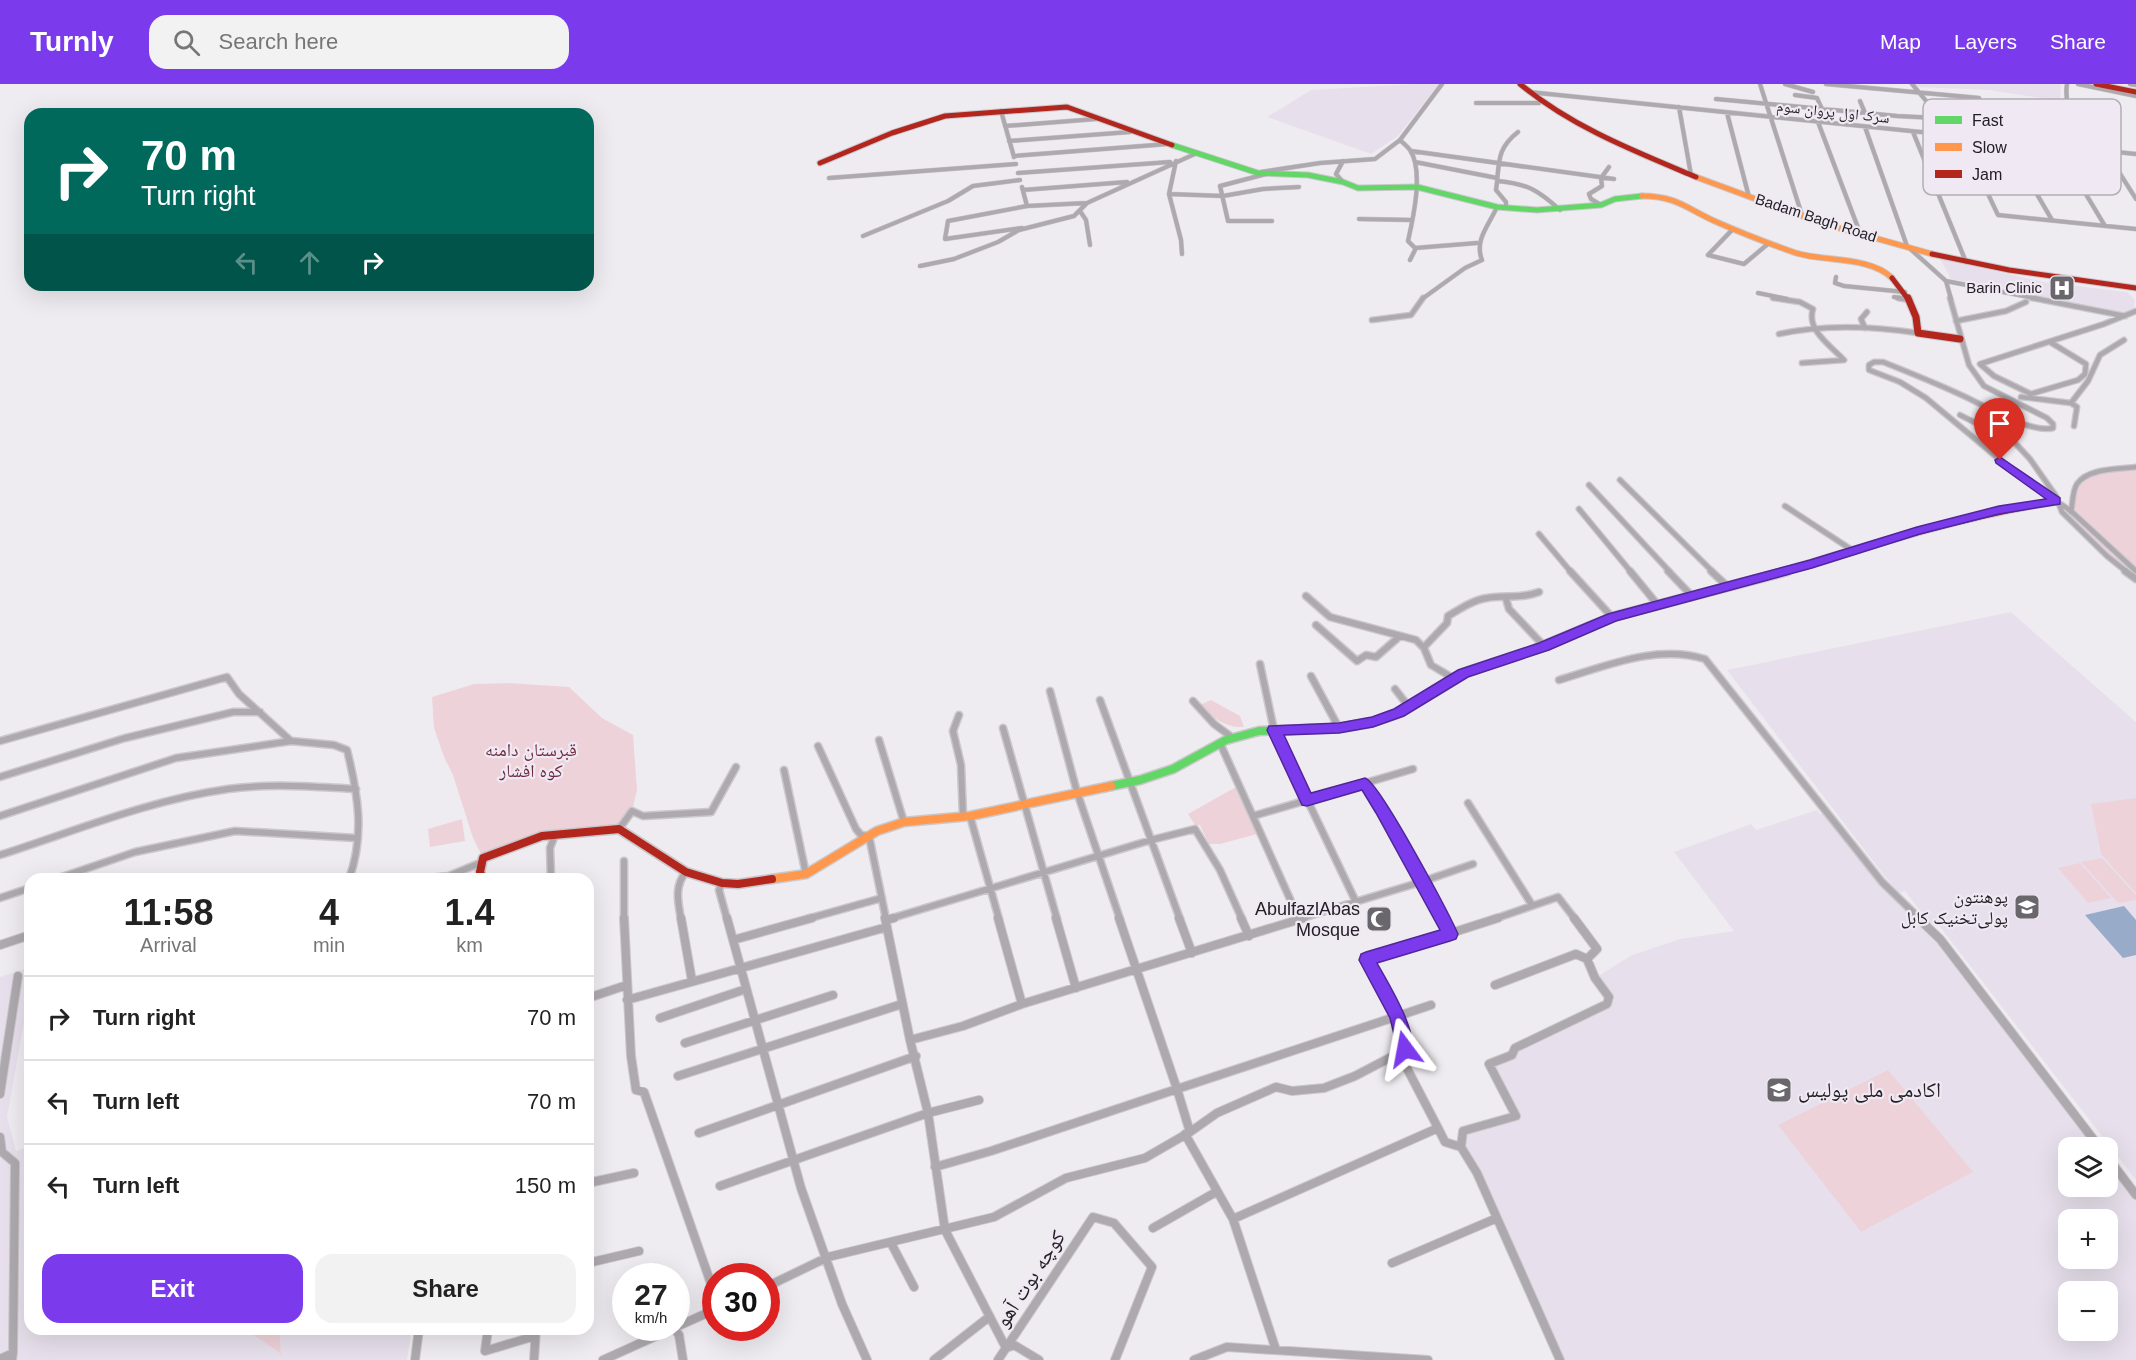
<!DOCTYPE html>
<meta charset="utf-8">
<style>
body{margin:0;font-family:Helvetica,"Noto Naskh Arabic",sans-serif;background:#f2f2f2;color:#222;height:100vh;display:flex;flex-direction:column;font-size:22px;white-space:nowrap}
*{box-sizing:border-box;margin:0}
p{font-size:20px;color:#767676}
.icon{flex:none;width:33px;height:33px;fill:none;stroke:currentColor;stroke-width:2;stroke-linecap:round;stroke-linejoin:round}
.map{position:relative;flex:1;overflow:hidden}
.details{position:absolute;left:24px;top:789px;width:570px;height:462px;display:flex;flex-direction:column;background:#fff;border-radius:18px;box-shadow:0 6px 24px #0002}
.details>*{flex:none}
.hud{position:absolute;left:24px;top:24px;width:570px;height:183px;border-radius:18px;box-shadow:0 6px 24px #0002;background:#00695c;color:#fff;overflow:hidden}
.controls{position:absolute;left:2058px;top:1053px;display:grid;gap:12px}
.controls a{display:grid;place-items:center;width:60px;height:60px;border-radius:12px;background:#fff;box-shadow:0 6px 24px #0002;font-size:30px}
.speed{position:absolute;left:612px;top:1179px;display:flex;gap:12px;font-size:30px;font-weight:700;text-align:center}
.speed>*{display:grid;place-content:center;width:78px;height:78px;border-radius:50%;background:#fff;box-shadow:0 6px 24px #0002;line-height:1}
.speed small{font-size:15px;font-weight:400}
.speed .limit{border:9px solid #d22;background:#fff;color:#111}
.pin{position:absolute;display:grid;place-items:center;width:51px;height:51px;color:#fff;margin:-62px -26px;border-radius:50% 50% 50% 0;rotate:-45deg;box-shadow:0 0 6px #0007}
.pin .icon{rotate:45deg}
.me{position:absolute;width:66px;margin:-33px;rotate:347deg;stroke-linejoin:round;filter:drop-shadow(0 0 4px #0008)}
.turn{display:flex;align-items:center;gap:21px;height:126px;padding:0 18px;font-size:27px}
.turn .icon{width:78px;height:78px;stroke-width:2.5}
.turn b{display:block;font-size:42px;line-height:51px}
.lanes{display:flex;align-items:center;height:57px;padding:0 18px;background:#0003;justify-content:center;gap:30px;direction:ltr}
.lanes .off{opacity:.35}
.eta{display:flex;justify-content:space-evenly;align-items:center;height:102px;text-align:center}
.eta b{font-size:36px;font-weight:700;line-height:42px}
.action{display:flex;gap:12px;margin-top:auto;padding:12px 18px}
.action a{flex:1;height:69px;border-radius:18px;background:#7c3aed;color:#fff;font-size:24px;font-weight:700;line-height:69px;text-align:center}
.action a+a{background:#f2f2f2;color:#222}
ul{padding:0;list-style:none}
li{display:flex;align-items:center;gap:18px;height:84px;padding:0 18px;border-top:2px solid #e0e0e0}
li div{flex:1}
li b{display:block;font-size:22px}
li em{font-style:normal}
header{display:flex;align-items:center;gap:36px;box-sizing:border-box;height:84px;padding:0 30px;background:#7c3aed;color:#fff}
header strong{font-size:28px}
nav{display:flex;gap:33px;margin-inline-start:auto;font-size:21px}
.search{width:420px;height:54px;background:#f2f2f2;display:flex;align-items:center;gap:15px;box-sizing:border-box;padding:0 21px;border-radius:18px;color:#767676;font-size:22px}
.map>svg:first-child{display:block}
</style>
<header>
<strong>Turnly</strong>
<div class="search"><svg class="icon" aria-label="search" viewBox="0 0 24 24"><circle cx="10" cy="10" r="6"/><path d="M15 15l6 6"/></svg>Search here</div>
<nav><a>Map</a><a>Layers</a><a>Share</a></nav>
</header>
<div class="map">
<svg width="2136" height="1276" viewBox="0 0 2136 1276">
<rect width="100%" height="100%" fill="#efecf1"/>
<path fill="#e7e0ec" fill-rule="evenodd" d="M1415 0H1439L1398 52 1371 70 1267 33 1311 6Z
M1913 0H2061L2060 17 1989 6 1915 3Z
M1940 175 2044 198 2127 208 2135 216 2134 223 2129 230 1951 195Z
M2011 528 2136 638V1096L1937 839 1931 840 1928 837 1905 807 1898 809 1879 785 1727 586Z
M1817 726 1820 730 1826 728 1882 798 1930 843 2100 1063 2068 1064V1102H2108V1074L2136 1111V1276H1560L1477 1089 1461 1063 1463 1047 1516 1031 1489 980 1512 971 1515 964 1608 916 1595 894 1632 871 1680 855 1734 847 1674 768 1751 740 1756 746ZM2068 1136H2108V1174H2068ZM2068 1208H2108V1246H2068Z
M30 883V905L7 1033 16 1067 30 1062V1245H412L407 1276H0V893Z"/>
<path fill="#eed2d9" d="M2136 383V495L2066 432 2072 428 2075 402C2093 388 2113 386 2136 383Z
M509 599 569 603 602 634 633 651 637 706 632 727 619 745 542 752 483 774 473 754 453 691 444 673 434 644 432 613 474 600Z
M1211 616 1240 632 1244 643C1225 644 1213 634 1200 621Z
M1236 703 1257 750 1220 760H1209L1200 741H1195L1188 730Z
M2136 714V809L2101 770 2091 720Z
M462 735 465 757 430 763 428 745Z
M2102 774 2136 811V816L2118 819 2081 778Z
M2080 779 2111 814 2088 819 2058 784Z
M1888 986 1973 1088 1861 1148 1778 1041Z
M245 1245H279L281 1270Z"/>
<path fill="#98acc9" d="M2124 822 2136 836V871L2123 874 2085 831Z"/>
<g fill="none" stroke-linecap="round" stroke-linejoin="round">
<g stroke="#cac8cb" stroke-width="5">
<path id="street-far3" d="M1760 0 1802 131
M1785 0 1813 8
M1826 0 1979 14
M1912 0 1927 18
M2067 0C2063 27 2079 45 2094 66
M2078 0 2136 12
M2130 0 2136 1
M1529 8 2136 70
M1795 11 1817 14 1822 25
M1716 15 1897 32 1996 37
M1860 17 1865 29
M1476 19H1539
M1679 23 1691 91
M1001 27 1014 73
M1727 29 1749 113
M1818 38 1860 149
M1005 42 1096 35
M1865 43 1907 162 1946 197 1951 215
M1913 48 1966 178
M1961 53 1998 131 2136 145
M1400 56C1403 59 1408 63 1410 66 1424 87 1413 135 1408 157L1415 164 1477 159
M1009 57 1130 48
M2006 57 2052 136
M2057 62 2105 142
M2105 66 2136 115
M1411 67 1614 95
M1014 72 1168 60
M1176 77 1169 110 1181 156 1182 170
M1343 77 1336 90 1343 98
M1415 78 1497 94
M1261 88 1320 79 1375 75 1400 56 1442 0
M1018 89 1170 78
M1266 90 1220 102 1228 137H1272
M829 94 1016 80
M1498 97C1528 100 1538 106 1560 126
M1022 103 1027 122
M1023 106 1127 98
M1169 110 1223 112 1263 105 1299 103
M1601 121 1591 115 1589 110 1602 102 1601 94 1609 83
M1506 124V118L1496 106C1500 80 1495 66 1518 48
M1080 127 1086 136 1090 161
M1359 135 1412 136
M1022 144 945 155 948 137 1027 122 1087 119
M863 152 948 117 973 102 1020 96
M1708 171 1744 180 1769 159
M1708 171 1733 145
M1410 176 1416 164
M920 182 954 175 998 158 1019 146 1074 132 1087 119 1197 69
M1836 193 1835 199 1844 202 1905 208
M1946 197 2039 215
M1758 209 1787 215
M1894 213 1906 215
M1422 215 1465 184 1482 176C1474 156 1489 141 1497 123"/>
</g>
<g stroke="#cac8cb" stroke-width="7">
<path id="street-far2" d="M1773 214 1800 218 1813 225C1806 246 1831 262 1844 276L1802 279
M1898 214 1910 216
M1950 214 1969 281 1984 302 2047 334 2053 340V344C2029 350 1981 319 1957 309 1933 298 1908 288 1883 278H1874L1869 281V286L1900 298 1926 314 2010 384 2072 428 2136 487
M2032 214 2125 232
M1372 236 1411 231 1423 214
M1956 237 2006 227 2026 218
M1865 244 1861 235 1867 228
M1779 250C1824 240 1872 242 1918 249
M2050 258 2086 280 2085 290 2078 296 2031 310 1994 292 1980 280 2104 240 2136 227
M2021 313 2071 319 2088 297 2100 271 2124 256
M2071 319 2077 323 2074 342
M1960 331 2015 359 2030 375 2056 412 2062 428 2107 472 2127 488
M1620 396 1713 488
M1589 401 1670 488
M1785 422 1852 466
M1579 425 1631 488
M2071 428C2073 419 2072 408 2077 400 2088 384 2119 385 2136 383
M1539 450 1571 488"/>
</g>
<g stroke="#cac8cb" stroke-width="9">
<path id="street-far1" d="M1570 487 1612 533
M1630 487 1657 520
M1668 487 1691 511
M1711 487 1728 503
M2125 487 2136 495
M1306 512 1330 533 1416 556 1424 564 1431 581 1453 594
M1506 515 1509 525 1544 562
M1316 541 1357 577 1366 571 1376 573 1400 552
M1425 562 1447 539 1448 532C1460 525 1473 516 1487 514 1505 511 1521 515 1539 508
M1260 580 1274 646 1356 818
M1311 592 1339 644
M1559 596C1606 582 1656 560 1705 575L1882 798 1920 835
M1395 605 1409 623
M1050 607 1077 708 1120 835
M1100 616 1180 835
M1193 617 1214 640 1233 654
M959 631 953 647 961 681 963 732
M1003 644 1057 835
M879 656 904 738
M0 657 227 593 239 610 291 657 334 661 347 666C358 710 365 751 349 795
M1220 659 1299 835
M818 662 856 745 861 751 869 752 886 835
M784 686 806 790
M0 693 125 654 233 628H260
M1365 700 1381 724 1421 798 1473 780
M1468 719 1532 821
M0 732 176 674 291 657
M970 732 999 835
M1253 732 1413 685
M619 745 632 727 643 732 711 728 736 683
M0 771C75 747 149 716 228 705 271 699 313 703 356 705
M624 777V835
M56 795 135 768 235 747 356 754
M222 795H238
M421 795 449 792 480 779
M551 795 550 764 555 751
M722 799 719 806 727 835
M0 814 30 804
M681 835C678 818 674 802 686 788
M807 835 882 814
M889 835 1151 756 1195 745 1220 786 1242 835
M1299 835 1421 798 1442 835
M1494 835 1558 813 1575 835"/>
</g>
<g stroke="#cac8cb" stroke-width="10">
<path id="street" d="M624 834 631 972 636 1006 644 1008 716 1214
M681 834 692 897
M727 834 801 1104 842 1220 867 1276
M885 834 910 956 963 942 1022 920 998 834
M1056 834 1076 904
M1179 834 1192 869
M1241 834 1249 852
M1298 834 1299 836
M1441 834 1450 850
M1574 834 1597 865 1587 875
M1918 834 1940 855 2100 1064
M886 836 894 834
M733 856 812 834
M0 861 30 851
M1495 901 1576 870 1587 875
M588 914 627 901
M627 916 887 843
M1022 920 1304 834
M660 934 746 905
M910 956 928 1029 945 1146 1006 1264 1014 1261 1039 1276
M685 959 833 911
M678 992 902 920
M0 1010 18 892
M1438 1044 1445 1058 1461 1063
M1190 1048 1217 1029 1276 1003 1292 1007 1324 1004 1355 992 1399 969
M699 1049 916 972
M1185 1050 1233 1135 1276 1266
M0 1053 2 1068 15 1079 13 1269
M2108 1074 2136 1111
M935 1083 991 1067 1177 1005 1119 834
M588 1099 634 1089
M720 1102 928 1029 979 1016
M1233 1135 1438 1044 1399 969 1405 965 1398 932 1431 921
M1153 1144 1216 1108
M891 1159 914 1203
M588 1179 639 1167
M1392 1179 1497 1134
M766 1203 828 1173 994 1133 1066 1094 1145 1074 1190 1048 1177 1005 1398 932 1367 876 1498 834
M676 1243 716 1225
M488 1245 485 1267 535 1252
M0 1275 13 1269 12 1276
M415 1276 419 1245
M534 1276 536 1245
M603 1276 674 1244 679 1251 683 1276
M934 1276 989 1233
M998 1276 1093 1133 1114 1139 1152 1183 1115 1276
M1194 1276 1227 1263 1428 1276
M1560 1276 1477 1089 1461 1063 1463 1047 1516 1032 1489 980 1512 971 1515 964 1607 920 1609 913 1595 894 1587 875"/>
</g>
<g stroke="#cac8cb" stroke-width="7">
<path id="fast-far1" d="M1172 61 1258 89 1308 91 1343 98 1358 104 1417 103 1497 123 1537 126 1601 121 1615 115 1642 112"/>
</g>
<g stroke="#cac8cb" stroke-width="11">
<path id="fast" d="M1111 702 1140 696 1173 685 1226 656 1259 647 1339 644 1373 638 1399 629 1463 589 1530 567"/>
</g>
<g stroke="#cac8cb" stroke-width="7">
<path id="slow-far1" d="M1696 93 1821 139 1932 170
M1642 112C1678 112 1688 126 1719 139 1744 150 1770 160 1796 169 1824 178 1870 172 1892 194"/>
</g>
<g stroke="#cac8cb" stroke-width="11">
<path id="slow" d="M1530 567 1612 533 1776 490
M772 795 806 790 877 747 904 738 970 732 1111 702"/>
</g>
<g stroke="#cac8cb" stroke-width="7">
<path id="jam-far2" d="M1520 0C1572 43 1634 67 1696 93
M2096 0 2136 8
M820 79 892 49 945 32 1067 23 1172 61
M1932 170 2009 186 2136 204
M1892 194 1908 215"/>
</g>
<g stroke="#cac8cb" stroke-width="9">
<path id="jam-far1" d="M1908 214 1916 233 1918 249 1960 255
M1782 488C1873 460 1962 432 2056 417"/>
</g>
<g stroke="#cac8cb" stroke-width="11">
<path id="jam" d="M1776 490 1787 487
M483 795 480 788 483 774 542 752 619 745 686 788 722 799 738 800 772 795"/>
</g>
<use href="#street-far3" stroke="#aea9ae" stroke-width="4"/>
<use href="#street-far2" stroke="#aea9ae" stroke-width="4.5"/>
<use href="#street-far1" stroke="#aea9ae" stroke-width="6"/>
<use href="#street" stroke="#aea9ae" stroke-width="8"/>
<use href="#fast-far1" stroke="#63d668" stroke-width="5"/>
<use href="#fast" stroke="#63d668" stroke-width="8"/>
<use href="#slow-far1" stroke="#ff974d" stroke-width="5"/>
<use href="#slow" stroke="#ff974d" stroke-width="8"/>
<use href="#jam-far2" stroke="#b3261e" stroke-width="5"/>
<use href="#jam-far1" stroke="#b3261e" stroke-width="7"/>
<use href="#jam" stroke="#b3261e" stroke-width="8"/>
</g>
<path fill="#7c3aed" stroke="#51269a" stroke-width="1.5" d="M2000 373 2060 414V420L1999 430 1920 450 1812 484 1616 537 1549 566 1468 593 1404 632 1373 643 1339 649 1284 651 1311 709 1365 694C1380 699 1448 828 1458 850L1456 855 1450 857 1377 879C1388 899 1420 950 1411 971L1405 973 1399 971 1390 934 1359 876 1361 870 1366 868 1440 846 1376 729 1362 706 1307 722 1302 721 1267 646 1269 642 1339 639 1372 633 1394 625 1458 586 1539 559 1608 530 1810 476 1917 443 1999 422 2046 415 1996 379 1995 376Z"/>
<defs>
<g id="hospital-square" transform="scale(1.35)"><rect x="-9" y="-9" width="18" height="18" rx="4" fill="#6a676c" stroke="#f0e9f4"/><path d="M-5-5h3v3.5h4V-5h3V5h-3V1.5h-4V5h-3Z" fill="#fff"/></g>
<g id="university-square" transform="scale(1.35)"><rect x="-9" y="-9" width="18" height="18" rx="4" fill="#6a676c" stroke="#f0e9f4"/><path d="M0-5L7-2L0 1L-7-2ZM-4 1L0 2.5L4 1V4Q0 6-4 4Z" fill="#fff"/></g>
<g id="mosque-square" transform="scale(1.35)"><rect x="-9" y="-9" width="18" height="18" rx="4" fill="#6a676c" stroke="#f0e9f4"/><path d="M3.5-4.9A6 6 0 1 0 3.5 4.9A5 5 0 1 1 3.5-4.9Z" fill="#fff"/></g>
</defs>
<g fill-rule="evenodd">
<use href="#hospital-square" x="2062" y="204"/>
<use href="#university-square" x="2027" y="823"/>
<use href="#mosque-square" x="1379" y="835"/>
<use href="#university-square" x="1779" y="1006"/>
</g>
<g text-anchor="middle" stroke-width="4.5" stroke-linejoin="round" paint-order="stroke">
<g font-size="15" fill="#222024" stroke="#f0e9f4">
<text transform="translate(1833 28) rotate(6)" y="5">سرک اول پروان سوم</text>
<text transform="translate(1816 134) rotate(18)" y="5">Badam Bagh Road</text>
</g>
<g font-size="15" fill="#222024" stroke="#f0e9f4" text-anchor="end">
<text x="2042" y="209">Barin Clinic</text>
</g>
<g font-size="18" fill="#6d293d" stroke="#f0e9f4">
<text x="531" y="672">قبرستان دامنه<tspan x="531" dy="21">کوه افشار</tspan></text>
</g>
<g font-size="18" fill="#222024" stroke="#f0e9f4" text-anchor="end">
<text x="2008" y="819">پوهنتون<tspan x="2008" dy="21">پولی‌تخنیک کابل</tspan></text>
<text x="1360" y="831">AbulfazlAbas<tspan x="1360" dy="21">Mosque</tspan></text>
</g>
<g font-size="21" fill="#222024" stroke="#f0e9f4" text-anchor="start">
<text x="1798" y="1013">اکادمی ملی پولیس</text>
</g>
<g font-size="21" fill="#222024" stroke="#f0e9f4">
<text transform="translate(1030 1195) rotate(-57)" y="7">کوچه بوت آهو</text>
</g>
</g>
<rect x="1923" y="15" width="198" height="96" rx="9" fill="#f0e9f4" stroke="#b2adb6" stroke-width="1.5"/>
<rect x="1935" y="32" width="27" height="8" fill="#63d668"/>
<rect x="1935" y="59" width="27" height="8" fill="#ff974d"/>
<rect x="1935" y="86" width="27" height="8" fill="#b3261e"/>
<g font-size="16" fill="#222024">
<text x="1972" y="42">Fast</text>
<text x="1972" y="69">Slow</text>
<text x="1972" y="96">Jam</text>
</g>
</svg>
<div class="controls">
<a><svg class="icon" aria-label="layers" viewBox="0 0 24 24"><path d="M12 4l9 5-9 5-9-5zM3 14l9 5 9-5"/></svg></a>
<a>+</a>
<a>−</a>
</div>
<div class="speed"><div>27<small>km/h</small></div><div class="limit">30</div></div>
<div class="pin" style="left:2000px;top:376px;background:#d93025"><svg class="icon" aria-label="arrive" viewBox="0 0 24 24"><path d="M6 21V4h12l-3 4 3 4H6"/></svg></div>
<svg class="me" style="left:1405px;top:965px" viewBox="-20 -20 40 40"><path d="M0-17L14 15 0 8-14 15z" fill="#7c3aed" stroke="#fff" stroke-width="4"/></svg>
<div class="hud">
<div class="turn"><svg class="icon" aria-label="right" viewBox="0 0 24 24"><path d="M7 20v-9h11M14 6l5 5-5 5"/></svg><div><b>70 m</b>Turn right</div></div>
<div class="lanes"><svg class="icon off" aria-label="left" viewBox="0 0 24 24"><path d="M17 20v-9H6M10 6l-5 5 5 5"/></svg><svg class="icon off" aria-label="ahead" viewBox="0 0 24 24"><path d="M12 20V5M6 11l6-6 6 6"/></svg><svg class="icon" aria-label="right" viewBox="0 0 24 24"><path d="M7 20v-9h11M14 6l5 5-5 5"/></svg></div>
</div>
<section class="details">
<div class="eta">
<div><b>11:58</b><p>Arrival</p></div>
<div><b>4</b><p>min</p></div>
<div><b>1.4</b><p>km</p></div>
</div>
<ul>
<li><svg class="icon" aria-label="right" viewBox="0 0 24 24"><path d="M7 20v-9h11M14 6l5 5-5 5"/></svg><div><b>Turn right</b></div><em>70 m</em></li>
<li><svg class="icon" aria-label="left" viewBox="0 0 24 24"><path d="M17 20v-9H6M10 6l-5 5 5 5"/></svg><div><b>Turn left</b></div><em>70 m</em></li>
<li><svg class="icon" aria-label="left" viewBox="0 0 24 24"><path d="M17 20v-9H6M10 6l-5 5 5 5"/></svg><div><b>Turn left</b></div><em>150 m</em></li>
</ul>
<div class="action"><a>Exit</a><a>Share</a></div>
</section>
</div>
